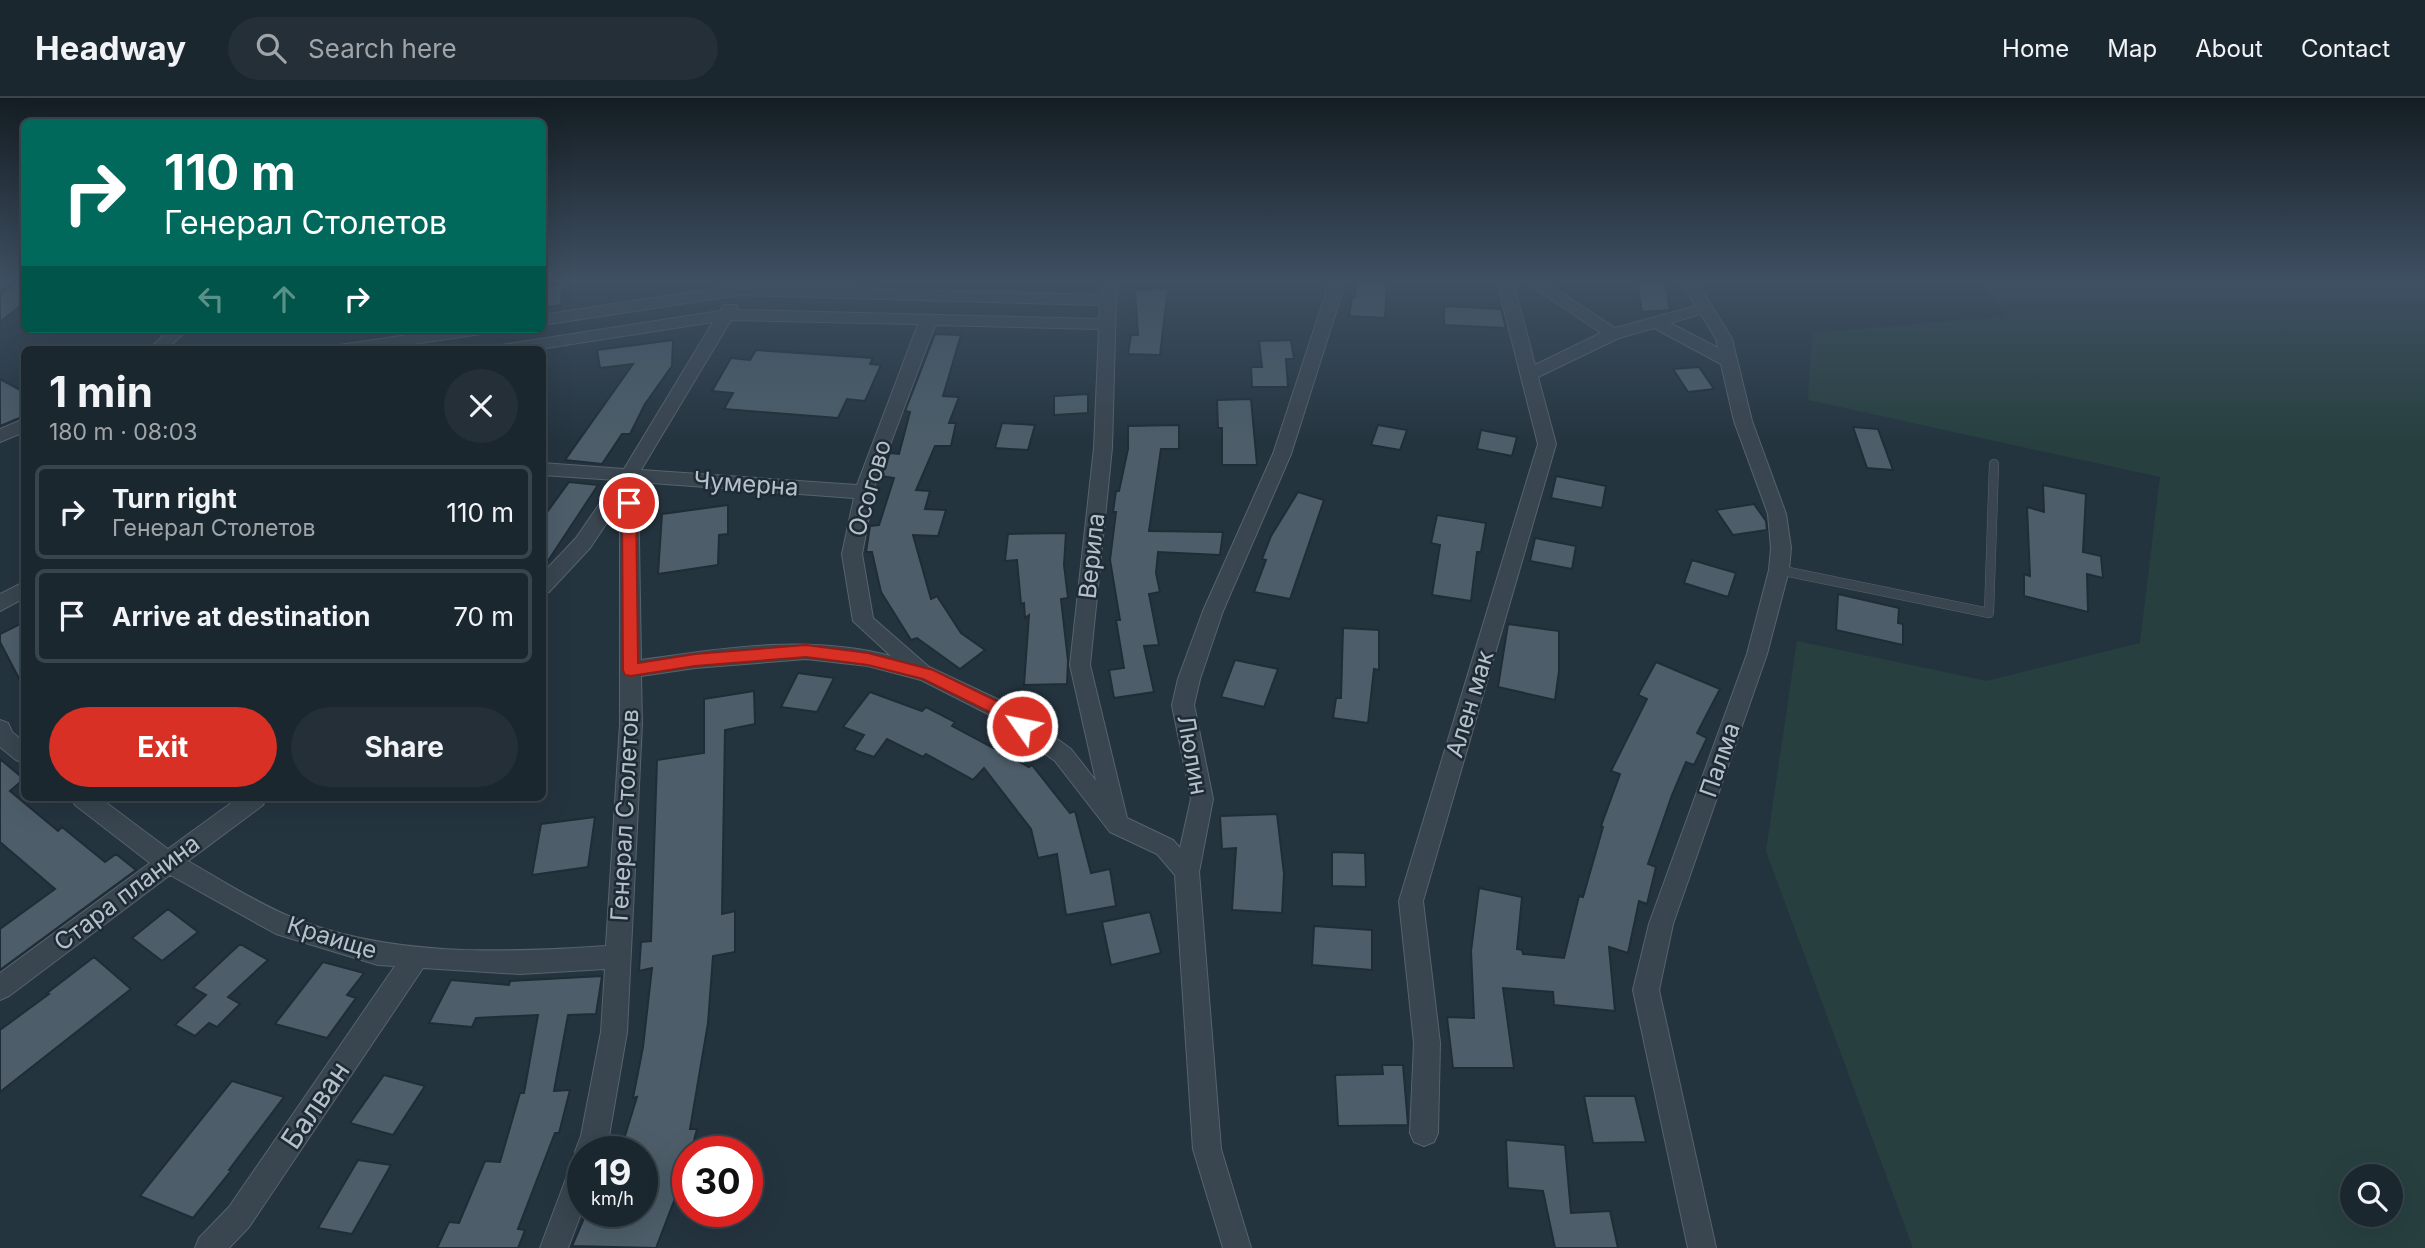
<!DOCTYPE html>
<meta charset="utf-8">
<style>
body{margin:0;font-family:Inter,sans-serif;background:#242f37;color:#f1f3f6;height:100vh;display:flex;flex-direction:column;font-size:26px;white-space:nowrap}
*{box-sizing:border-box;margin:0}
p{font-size:23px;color:#a0a5aa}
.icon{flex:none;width:38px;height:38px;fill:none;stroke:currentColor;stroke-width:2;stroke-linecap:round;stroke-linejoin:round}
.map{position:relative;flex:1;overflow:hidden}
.details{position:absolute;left:21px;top:248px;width:525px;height:455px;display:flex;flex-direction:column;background:#1b272f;border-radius:10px;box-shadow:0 7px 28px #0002,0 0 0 2px #39444b}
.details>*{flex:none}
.top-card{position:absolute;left:21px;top:21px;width:525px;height:214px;border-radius:10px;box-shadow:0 7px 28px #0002,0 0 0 2px #39444b;background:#00695c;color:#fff;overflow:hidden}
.controls{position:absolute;left:2340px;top:1066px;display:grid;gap:14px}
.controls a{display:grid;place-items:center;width:63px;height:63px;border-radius:50%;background:#1b272f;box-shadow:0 7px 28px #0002,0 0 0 2px #39444b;font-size:35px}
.speed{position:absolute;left:567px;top:1038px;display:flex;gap:14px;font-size:35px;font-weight:700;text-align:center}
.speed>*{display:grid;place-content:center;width:91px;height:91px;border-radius:50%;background:#1b272f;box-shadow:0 7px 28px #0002,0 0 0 2px #39444b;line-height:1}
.speed small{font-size:18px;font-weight:400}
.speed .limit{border:10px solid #d22;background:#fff;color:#111}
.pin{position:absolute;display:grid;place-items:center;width:60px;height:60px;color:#fff;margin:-30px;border:4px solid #fff;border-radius:50%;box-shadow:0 2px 7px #0007}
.me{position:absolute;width:77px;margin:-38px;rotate:303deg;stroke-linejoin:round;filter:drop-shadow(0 0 5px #0008)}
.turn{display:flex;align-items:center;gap:24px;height:147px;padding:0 28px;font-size:32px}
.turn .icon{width:91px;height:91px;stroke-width:2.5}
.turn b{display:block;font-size:49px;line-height:60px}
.lanes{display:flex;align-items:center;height:66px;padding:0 28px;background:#0003;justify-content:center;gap:35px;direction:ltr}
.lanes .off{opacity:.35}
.round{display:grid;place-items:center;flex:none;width:74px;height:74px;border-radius:37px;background:#242f37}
.head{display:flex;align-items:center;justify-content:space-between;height:119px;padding:0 28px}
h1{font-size:42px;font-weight:700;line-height:52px}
.primary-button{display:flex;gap:14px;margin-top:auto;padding:14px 28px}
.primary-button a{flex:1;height:80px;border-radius:42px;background:#d93025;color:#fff;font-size:28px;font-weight:700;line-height:80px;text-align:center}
.primary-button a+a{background:#242f37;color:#f1f3f6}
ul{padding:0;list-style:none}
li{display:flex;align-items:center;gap:21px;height:94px;margin:0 14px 10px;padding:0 14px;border:4px solid #39444b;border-radius:10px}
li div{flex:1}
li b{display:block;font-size:26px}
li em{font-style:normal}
header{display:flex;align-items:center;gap:42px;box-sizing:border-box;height:98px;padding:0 35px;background:#1b272f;border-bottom:2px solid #39444b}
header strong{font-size:33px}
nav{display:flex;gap:38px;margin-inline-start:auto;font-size:24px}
.search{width:490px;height:63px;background:#242f37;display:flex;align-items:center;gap:18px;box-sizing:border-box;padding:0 24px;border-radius:38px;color:#a0a5aa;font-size:26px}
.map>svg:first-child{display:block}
</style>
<header>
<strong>Headway</strong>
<div class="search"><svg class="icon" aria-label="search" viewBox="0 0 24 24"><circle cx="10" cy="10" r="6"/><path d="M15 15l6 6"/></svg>Search here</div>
<nav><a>Home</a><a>Map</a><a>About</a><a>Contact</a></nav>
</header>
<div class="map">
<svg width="2425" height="1150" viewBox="0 0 2425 1150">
<rect width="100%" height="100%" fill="#24343f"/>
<path fill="#27403f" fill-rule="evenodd" d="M1979 184H2425V1150H1913L1766 753 1797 543 1987 583 2140 545 2160 379 1808 302 1812 235 2007 218ZM2352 1078H2390V1116H2352Z"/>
<path fill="#4d5e6a" stroke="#202c36" stroke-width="2" d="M17 184H24V205L0 224V197Z
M1357 184H1387L1385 220 1349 218 1352 199H1355Z
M1637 184H1665L1670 212 1642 214Z
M563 186 561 207 542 210V189Z
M1168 190 1160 257 1128 256 1131 237H1138L1135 192Z
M1444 208 1501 211 1506 230 1444 227Z
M935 236 961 237 943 298 959 299 949 325H956L951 348H935L916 392 930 393 925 411 946 412 938 438 913 437 931 501 937 498 961 535 985 552 960 571 917 540 911 542 881 494 872 454H866L870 428 879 427 894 380 881 378 890 355 899 356 910 314 905 313Z
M673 242 672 268 645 306 630 336H622L602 366 565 362 633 266 600 270 597 252Z
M1291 242 1294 261H1286L1288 289H1252L1251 269H1262L1259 243Z
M756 252 873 260 870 266 881 267 865 303 847 301 838 320 724 311 733 295 712 293 731 260 750 262Z
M1699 269 1714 291 1688 294 1673 271Z
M0 281 24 294V318L0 328Z
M1088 296V315L1054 317V298Z
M1251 301 1257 367H1222V330H1218L1217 302Z
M1002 325 1035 327 1028 352 995 350Z
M1179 327V351H1161L1149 433 1223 434 1220 457 1158 454 1156 475 1160 494 1149 496 1159 547 1144 548 1154 594 1114 600 1109 572 1124 570 1116 522H1120L1110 462 1116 414H1113L1116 393H1119L1128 351V328Z
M1378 327 1407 332 1400 352 1371 347Z
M1853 329 1878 331 1893 372 1867 370Z
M1481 332 1517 339 1512 358 1477 351Z
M1556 378 1606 388 1602 410 1551 400Z
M569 384 598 387 542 472V421Z
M2043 387 2086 396 2083 454 2101 458 2103 480 2087 476 2088 514 2024 498V476L2030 478 2027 409 2044 414Z
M1298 394 1324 402 1290 501 1254 494 1266 462 1262 461 1271 438Z
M1754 406 1766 423 1767 432 1733 437 1716 412Z
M728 407V436L719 437 718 467 658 476 662 416Z
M1437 417 1486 425 1481 454H1477L1471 503 1432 497 1440 447 1431 445Z
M1066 435 1064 467 1068 500 1061 501 1068 563 1067 586 1024 587 1029 517 1025 520 1024 505 1021 506 1017 462 1005 463 1008 436Z
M1535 440 1576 448 1572 471 1530 463Z
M1692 462 1736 475 1728 499 1684 485Z
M1838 496 1899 510 1898 525 1903 526V547L1836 532Z
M24 524V590L0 544V536Z
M1508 526 1559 533V573L1555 602 1498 589Z
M1343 530 1379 532V572L1374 571 1368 625 1333 620 1336 600H1341Z
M1235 562 1278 571 1264 609 1221 599Z
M1656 564 1720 591 1697 635 1707 640 1694 667 1686 664 1672 697 1648 766 1656 769 1647 806 1639 803 1628 855 1609 849 1615 913 1554 907 1553 894 1503 890 1514 970H1453L1447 919 1474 920 1471 853 1479 790 1522 799 1517 851 1522 852 1523 856 1564 860 1579 798 1583 799 1603 729 1601 728 1620 676 1611 673 1647 601 1638 597Z
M798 575 834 580 817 614 781 609Z
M754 593 755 626 725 632 722 816 735 813V854L713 858 708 925 690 1031H697L691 1054H688L684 1077 656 1150 572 1148 587 1113 602 1115 603 1113H642V1054H620L637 999 633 1000 643 949 652 870 639 873 641 844 651 843 657 662 704 655V601Z
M870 594 922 613 926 609 955 624 952 628 1029 669 1032 667 1070 715 1075 713 1091 775 1110 771 1116 808 1066 817 1057 756 1038 760 1031 731 984 670 973 682 926 656 923 659 887 641 874 659 854 652 864 637 843 629Z
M0 661 24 681 10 693 58 733 62 729 105 764 116 756 136 772 0 872V831L55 791 0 744Z
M1277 716 1284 776 1282 815 1232 812 1236 750 1222 751 1220 718Z
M595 719 588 769 532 777 541 726Z
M1332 754 1365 755 1366 789 1332 788Z
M168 811 198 834 162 863 132 840Z
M1150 814 1161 855 1111 867 1102 824Z
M1314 828 1372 832V872L1312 867Z
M240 846 268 862 228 899 240 906 217 929 209 925 195 938 175 927 206 897 193 890Z
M94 859 131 891 0 994V932L49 896 47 895Z
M323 864 364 875 347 897 356 900 327 940 275 926Z
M602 878 596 916 568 917 554 993 570 992 559 1035H555L518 1131 525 1132 518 1150H437L449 1124 459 1125 485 1063 500 1064 520 995H524L538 917 476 920 472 929 429 925 451 882 509 887 510 883Z
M1382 967H1403L1408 1027 1338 1028 1335 977 1383 976Z
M384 977 425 988 393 1037 350 1025Z
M232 983 284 999 229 1072 231 1073 193 1120 140 1098Z
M1584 998H1635L1646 1044 1593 1045Z
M1506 1042 1565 1047 1571 1115 1610 1113 1618 1150H1555L1543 1093 1508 1090Z
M358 1062 391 1067 352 1136 318 1130Z"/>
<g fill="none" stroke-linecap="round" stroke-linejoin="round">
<g stroke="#57636d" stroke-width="10">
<path id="service" d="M1779 472 1989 515 1994 366"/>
</g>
<g stroke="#57636d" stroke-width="2">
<path id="minor" d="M0 184H9L0 190Z
M1103 184H1119L1116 202 1112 350 1090 567 1127 720 1173 742 1180 750 1191 701 1172 607 1178 581 1203 513 1273 356 1326 195V184H1342V195L1291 356 1223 513 1200 581 1194 607 1213 701 1199 774 1221 1051 1251 1150H1223L1193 1051 1175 777 1157 756 1110 734 1055 663 994 619 921 582 868 568 806 561 695 570 641 578 642 626 627 934 609 1038 603 1054H583V1110L568 1150H540L573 1062 578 1060 575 1054 581 1038 601 934 605 871 520 876 423 870 249 1129 229 1150H195L199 1140 229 1109 395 868 378 867 276 836 170 777 9 898 0 902V875L150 765 75 707 72 700H100L168 751 238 700H266L263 707 188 763C221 782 255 804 291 819 387 859 504 855 606 848L620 626V405L590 450 549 494 542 496V476L576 440 616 382 542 377V365L624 371 713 224 534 252H493L495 248 720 213 724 207H736L737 212 1099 221 1100 207 740 197 542 227V217L740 187 1101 197ZM731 222 918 226 857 387 641 372ZM935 227 1099 231 1094 350 1070 567 1096 683 1071 651 1010 607 929 569 873 520 862 456 875 387ZM638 384 854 400 842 456 853 523 891 558C810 536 723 550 641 562Z
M1497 184H1513L1535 267 1601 235 1526 184H1545L1615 230 1696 208 1681 184H1697L1732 241 1752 323 1786 416 1791 450 1789 472 1767 556 1673 826 1659 892 1716 1150H1688L1633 892 1649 826 1747 556 1769 472 1771 450 1768 416 1734 323 1721 266 1654 230 1619 240 1538 279 1556 346 1423 803 1440 945 1438 1035 1434 1044 1424 1048 1414 1044 1410 1035 1414 945 1399 803 1538 346ZM1701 216 1716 241 1718 250 1670 225Z
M170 231H188L166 252H148Z
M448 231H489L481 236 374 252H332L340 247Z
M24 321V334L0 344V331Z
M24 484V500L0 513V496Z
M0 622 8 625 12 634 24 644V665L16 662 0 649Z"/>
</g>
<use href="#service" stroke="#39454f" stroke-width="9"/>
<use href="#minor" fill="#39454f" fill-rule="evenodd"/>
</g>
<linearGradient id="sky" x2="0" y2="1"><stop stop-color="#141d23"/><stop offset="0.53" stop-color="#3f5063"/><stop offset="1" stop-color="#3f5063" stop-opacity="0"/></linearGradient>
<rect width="2425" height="345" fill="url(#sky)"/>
<path fill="#d93025" stroke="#8d1f18" stroke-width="2" d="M629 400 636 405 638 565 695 556 806 547 868 555 933 572 1007 608 1030 628 1028 632H1016L996 617 923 581 868 567 806 559 695 568 631 578 625 577 623 572 622 405Z"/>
<g text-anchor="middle" stroke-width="5" stroke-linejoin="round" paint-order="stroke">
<g font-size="24" fill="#b5c0ca" stroke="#1e2a34">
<text transform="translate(746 386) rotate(4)" y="8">Чумерна</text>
<text transform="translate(870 390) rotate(-74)" y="8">Осогово</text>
<text transform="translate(1092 458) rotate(-84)" y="8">Верила</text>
<text transform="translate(1470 606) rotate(-73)" y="8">Ален мак</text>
<text transform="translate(1192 657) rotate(80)" y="8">Люлин</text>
<text transform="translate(1720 662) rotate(-71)" y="8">Палма</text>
<text transform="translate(625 717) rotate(-87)" y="8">Генерал Столетов</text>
<text transform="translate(127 795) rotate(-37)" y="8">Стара планина</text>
<text transform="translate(332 840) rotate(17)" y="8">Краище</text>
</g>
<g font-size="28" fill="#b5c0ca" stroke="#1e2a34">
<text transform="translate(315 1007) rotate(-56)" y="10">Балван</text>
</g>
</g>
</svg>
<div class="controls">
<a><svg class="icon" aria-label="search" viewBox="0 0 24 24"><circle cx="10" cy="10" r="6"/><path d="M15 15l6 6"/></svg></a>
</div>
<div class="speed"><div>19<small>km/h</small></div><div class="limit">30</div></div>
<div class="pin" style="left:629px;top:405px;background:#d93025"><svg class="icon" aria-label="arrive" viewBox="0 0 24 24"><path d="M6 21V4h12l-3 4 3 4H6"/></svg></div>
<svg class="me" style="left:1022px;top:628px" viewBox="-20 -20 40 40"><circle r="17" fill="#d93025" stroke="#fff" stroke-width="3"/><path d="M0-11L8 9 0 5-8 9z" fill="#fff"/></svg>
<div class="top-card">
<div class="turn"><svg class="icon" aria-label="right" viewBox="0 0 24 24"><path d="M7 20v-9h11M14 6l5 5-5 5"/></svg><div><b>110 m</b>Генерал Столетов</div></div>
<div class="lanes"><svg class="icon off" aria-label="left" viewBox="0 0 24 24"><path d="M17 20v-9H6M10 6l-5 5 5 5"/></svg><svg class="icon off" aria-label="ahead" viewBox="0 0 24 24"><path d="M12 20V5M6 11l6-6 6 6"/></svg><svg class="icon" aria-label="right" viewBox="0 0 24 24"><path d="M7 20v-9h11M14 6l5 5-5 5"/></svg></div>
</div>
<section class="details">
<div class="head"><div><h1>1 min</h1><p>180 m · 08:03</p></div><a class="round"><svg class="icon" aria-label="close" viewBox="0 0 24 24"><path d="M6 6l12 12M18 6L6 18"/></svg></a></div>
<ul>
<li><svg class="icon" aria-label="right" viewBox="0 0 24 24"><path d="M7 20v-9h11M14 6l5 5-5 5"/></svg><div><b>Turn right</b><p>Генерал Столетов</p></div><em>110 m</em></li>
<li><svg class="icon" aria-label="arrive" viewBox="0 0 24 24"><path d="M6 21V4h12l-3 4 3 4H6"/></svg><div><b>Arrive at destination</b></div><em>70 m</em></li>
</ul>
<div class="primary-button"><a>Exit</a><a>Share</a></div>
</section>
</div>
